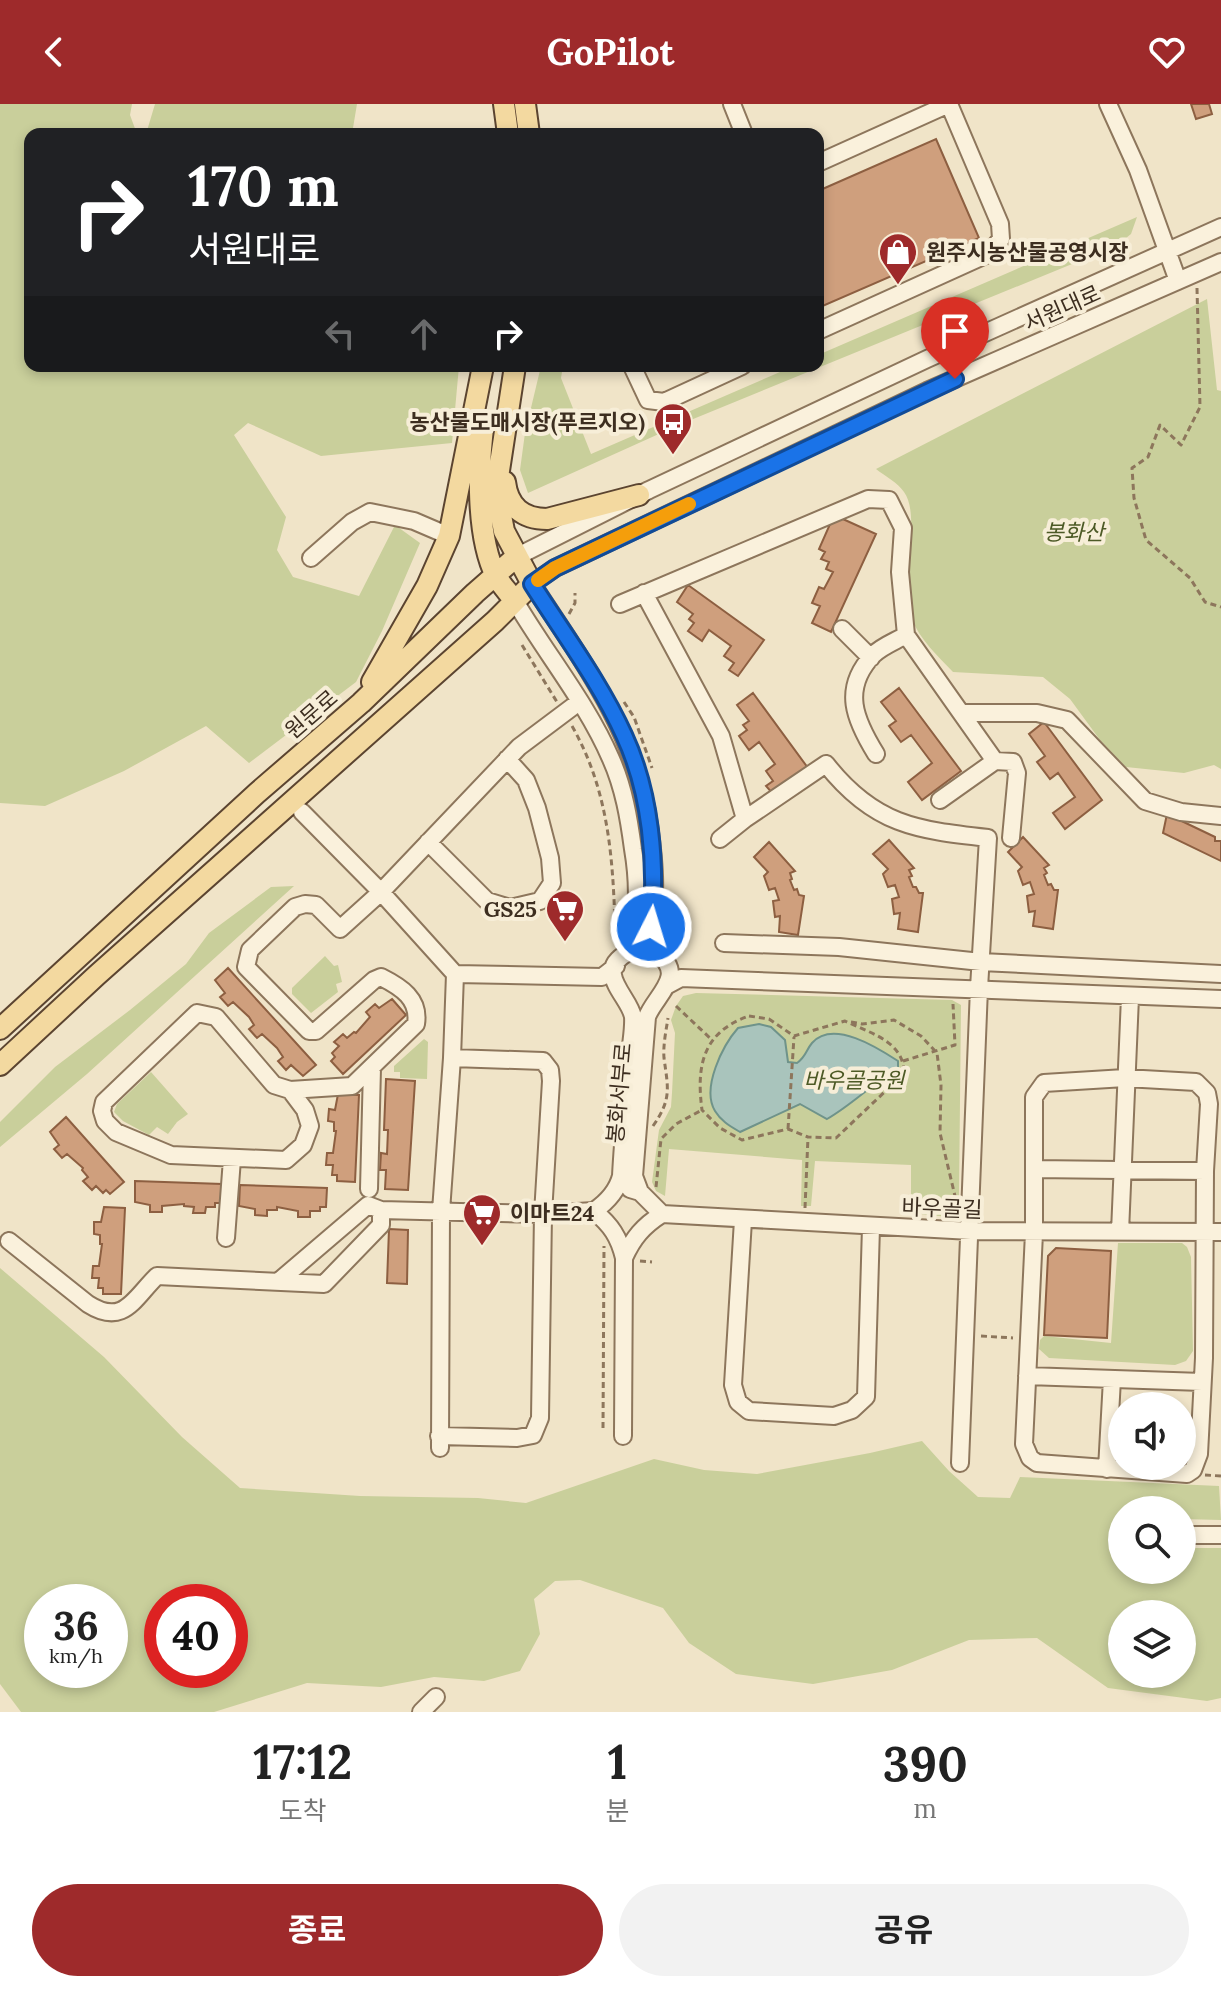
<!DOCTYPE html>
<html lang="ko">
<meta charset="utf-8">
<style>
body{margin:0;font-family:Lora,"Noto Sans KR",serif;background:#f2f2f2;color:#222;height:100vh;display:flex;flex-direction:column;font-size:30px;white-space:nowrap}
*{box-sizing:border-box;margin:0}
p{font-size:26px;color:#767676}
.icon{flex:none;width:44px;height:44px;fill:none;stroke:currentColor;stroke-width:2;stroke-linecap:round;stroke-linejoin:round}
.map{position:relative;height:1608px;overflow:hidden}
.side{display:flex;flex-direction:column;background:#fff;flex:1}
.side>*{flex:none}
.hud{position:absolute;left:24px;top:24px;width:800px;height:244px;border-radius:16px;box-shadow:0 4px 12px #0003;background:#202124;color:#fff;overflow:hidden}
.fabs{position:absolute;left:1108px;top:1288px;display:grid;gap:16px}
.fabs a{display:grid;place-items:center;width:88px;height:88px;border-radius:50%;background:#fff;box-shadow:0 4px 12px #0003;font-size:40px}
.speed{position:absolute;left:24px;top:1480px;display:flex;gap:16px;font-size:40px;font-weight:700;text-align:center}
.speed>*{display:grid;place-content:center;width:104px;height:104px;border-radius:50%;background:#fff;box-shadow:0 4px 12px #0003;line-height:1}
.speed small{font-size:20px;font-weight:400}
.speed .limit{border:12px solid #d22;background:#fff;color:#111}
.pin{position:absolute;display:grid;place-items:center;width:68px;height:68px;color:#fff;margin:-82px -34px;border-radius:50% 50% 50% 0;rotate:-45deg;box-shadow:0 0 8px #0007}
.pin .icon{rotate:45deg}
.me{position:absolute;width:88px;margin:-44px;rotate:5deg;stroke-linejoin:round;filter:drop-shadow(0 0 6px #0008)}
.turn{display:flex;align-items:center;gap:28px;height:168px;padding:0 32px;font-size:36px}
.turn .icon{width:104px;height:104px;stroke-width:2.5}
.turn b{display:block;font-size:56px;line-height:68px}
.lanes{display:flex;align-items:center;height:76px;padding:0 32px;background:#0003;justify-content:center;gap:40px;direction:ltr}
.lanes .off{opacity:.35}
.eta{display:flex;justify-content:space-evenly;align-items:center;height:136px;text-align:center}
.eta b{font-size:48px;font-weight:700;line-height:56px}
.cta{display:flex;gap:16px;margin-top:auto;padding:16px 32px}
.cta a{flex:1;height:92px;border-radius:48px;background:#9e2a2b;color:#fff;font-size:32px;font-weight:700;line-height:92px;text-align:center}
.cta a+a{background:#f2f2f2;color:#222}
header{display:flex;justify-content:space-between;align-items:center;height:104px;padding:0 32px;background:#9e2a2b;color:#fff;font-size:36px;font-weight:700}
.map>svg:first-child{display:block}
</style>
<header><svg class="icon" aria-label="back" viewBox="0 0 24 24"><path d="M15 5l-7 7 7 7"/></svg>GoPilot<svg class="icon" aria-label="heart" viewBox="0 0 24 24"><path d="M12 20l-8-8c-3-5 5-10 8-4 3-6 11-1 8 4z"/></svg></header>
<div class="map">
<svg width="1221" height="1608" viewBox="0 0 1221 1608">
<rect width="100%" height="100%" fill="#f0e4c8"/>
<path fill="#c9cf9b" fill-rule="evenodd" d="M0 0H132L130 11 137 30H30V262H459L452 339 321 352 248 319 234 331 286 413 277 446 293 473 359 492 395 421 420 439 382 527 356 578 249 659 206 622 124 667 45 702 0 699Z
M155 0H357L352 30H146Z
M1137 113 1131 130 1116 142 681 320 528 389 520 366 525 329 541 262H563L561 274 591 350 794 262H818V251Z
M1207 195 1217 286 1221 287V665L1214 661 1184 669 1126 663 1100 636 1070 595 1043 573 953 568C938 552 920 536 912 515 899 481 922 412 904 388 898 379 885 372 876 365Z
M294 782 87 970 0 1043V1018L55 963 130 906 186 860 209 829 271 783Z
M325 852 334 862 338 861 342 878 336 880 338 888 311 909 292 890V884Z
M696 889 952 896 961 901 959 1092 956 1107 948 1113 911 1109V1061L815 1057 811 1102H801L802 1056 669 1045 665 1092 656 1087 652 1078 659 1026 671 1003 672 989 675 929 671 916 676 902 683 892Z
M424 935 428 938 427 975 400 974V968H394V962Z
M151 968 188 1010 177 1018 168 1030 157 1023 149 1031 123 1017 114 1008 117 1000Z
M1118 1139H1182L1187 1143 1191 1153 1193 1247 1186 1257 1175 1261 1049 1254 1039 1245 1040 1236 1044 1232 1111 1239Z
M0 1164 104 1253 182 1333 240 1384 360 1392 478 1394 526 1399 654 1355 704 1366 757 1370 870 1349 922 1337 949 1367 978 1393 1010 1394 1020 1373 1219 1382 1221 1416 1182 1415V1406H1122V1466H1182V1444H1221V1594L1207 1597 1108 1584 1037 1534 969 1536 892 1566 813 1580 736 1570 689 1539 663 1504 580 1476 555 1477 534 1495 540 1530 520 1567 484 1577 434 1573 381 1583 307 1579 214 1608H21L0 1580ZM42 1498H110V1566H42ZM162 1498H230V1566H162ZM1122 1510H1182V1570H1122Z"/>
<path fill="#a9c4bc" stroke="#6f938a" stroke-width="2" d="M759 920 771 923 785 936 788 958 797 959C806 953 806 946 812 939 833 915 878 944 898 957V964C873 979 853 1000 827 1015L800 1000 740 1028C730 1022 721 1017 715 1007 701 984 723 941 738 924Z"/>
<path fill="#cf9f7d" stroke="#8d5f41" stroke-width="2" d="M1191 0H1209L1212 10 1196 15Z
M936 35 979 134 818 204V87Z
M834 411 876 430 831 528 812 519 820 502 812 499 819 483 824 485 833 468 826 465 829 458 821 455 825 448 819 445Z
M688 481 764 536 738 572 729 566 734 559 724 552 731 542 709 526 702 537 688 527 694 519 689 515 693 510 677 498Z
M899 584 961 667 922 696 908 678 932 659 911 631 901 638 889 622 896 617 881 598Z
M753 589 808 664 773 690 766 682 773 677 766 667 775 660 759 638 749 646 739 632 747 626 743 621 749 617 737 601Z
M1044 618 1102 696 1065 725 1053 709 1075 693 1058 669 1050 675 1037 658 1045 652 1029 630Z
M1167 710 1215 733V737H1221V757L1163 729Z
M1023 733 1049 761 1044 764 1047 769 1044 771 1048 781 1051 780 1054 786H1058L1053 825 1033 822 1035 807 1029 808 1027 792 1034 790 1030 778 1023 781 1018 767 1022 763 1008 748Z
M889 736 914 764 909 766 912 772 909 773 913 783H916L919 789H923L918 828 898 825 900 809 894 810 892 795 899 793 895 781 888 783 883 770 888 765 873 750Z
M769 738 795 767 790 769 792 775 790 776 794 786 797 785 799 791 804 792 798 831 779 828 780 812 775 813 773 797 779 796 775 784 769 786 764 772 768 768 754 753Z
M228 864 316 961 303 972 291 961 286 966 278 957 283 953 277 944 262 930 257 934 249 925 254 921 249 913 233 898 228 902 220 893 225 889 215 876Z
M392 895 406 911 343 970 331 957 335 953 332 949 339 942 334 938 343 930 347 934 354 928 356 929 370 913 366 908 375 900 379 904Z
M386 975 415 977 408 1086 385 1085 386 1066H380L381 1049 387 1050 388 1026H384Z
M338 990 359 991 355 1078 337 1077V1071H332L333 1061H326L327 1049H333L336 1027H334V1018L328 1017 329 1005 335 1006Z
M66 1013 124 1078 110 1090 106 1086 103 1089 96 1082 92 1086 83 1077 88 1073 82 1066 83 1064 67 1050 62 1054 54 1045 59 1041 50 1028Z
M135 1077 222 1080 221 1099H215V1103H206L205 1109H193L194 1103 184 1102V1100L162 1102V1108H150V1101L135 1098Z
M240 1081 327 1084 326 1103H320V1107H310V1113H298V1107L277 1103V1106H267V1112L255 1111V1105L239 1102Z
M104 1103 125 1104 121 1190H103V1184H98L99 1174H92L93 1162H99L102 1140H100V1131L94 1130V1118H101Z
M389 1125 408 1126 407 1180 387 1179Z
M1056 1144 1111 1147 1107 1234 1044 1231 1048 1152Z"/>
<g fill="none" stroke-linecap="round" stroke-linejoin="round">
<g stroke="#8d765c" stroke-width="20">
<path id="minor" d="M732 0 744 30
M1108 0 1138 66 1178 177
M818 59 949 0 1000 120 1001 135 988 150 818 227
M632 262 648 296 664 298 742 262
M516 453 649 386 927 255 1221 123
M311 454 352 418 370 408 414 417 449 432
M644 489 721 632 745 715
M515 497C546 550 587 599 611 655 624 684 629 715 633 745 639 780 639 814 628 849
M620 500 868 395 889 396 903 424 900 468 906 531 961 609H1037L1067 616 1145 697 1181 708 1221 712
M842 525 871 554
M876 650C855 616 841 585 873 551 882 542 896 537 906 531
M995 657 1013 658 1017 669 1011 734
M940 696 995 657 961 609
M302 708 381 788 455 870 452 954 441 1107 440 1344
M720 735 745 715 826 660C874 721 916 726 988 734L979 884 960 1359
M428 738 487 797 510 804 540 797 552 779 550 754 537 704 526 676 507 655
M724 839 839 843 981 858 1221 870
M655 849C648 828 653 809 654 788 655 766 652 742 649 721 637 630 581 555 532 480L555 464 927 287 1221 158
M455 870 602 873 616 862
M668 881 681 874 1221 895
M1125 974 1196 978 1207 989 1209 1000 1205 1067 1204 1254 1199 1350 1193 1366 1187 1370 1037 1359 1030 1354 1024 1340 1034 1129V993L1044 979Z
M290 986 305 1006 310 1022 303 1041 286 1056 171 1051 116 1028 105 1017 102 1007 104 998 197 909 216 913 274 981 290 986 352 982 416 920C420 895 401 883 381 873L374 876 316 927H309L246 863 250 846 295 803 305 800 316 801 340 825 381 788 519 643 579 598
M1034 1065 1205 1067
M369 1085 372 964
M630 1085 640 1088 662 1110
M594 1107C607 1098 617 1088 621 1072 623 1033 627 994 630 956 630 942 634 926 633 913 630 893 593 868 627 849 637 844 648 845 657 850 688 870 654 893 647 913L634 1072 640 1088
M594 1107C611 1121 619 1133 624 1154L623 1332
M662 1110 971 1127 1221 1128
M743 1116 733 1281 738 1298 749 1307 834 1312 852 1306 866 1293 871 1123
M1120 1128 1130 893
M226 1134 232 1055
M9 1137 88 1200C124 1223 134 1194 157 1172L324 1180 381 1121V1106
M624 1154C633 1134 643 1122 662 1110
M279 1177 368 1101 381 1106 543 1110 594 1107
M1027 1272 1202 1278
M439 1332 517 1334 533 1331 540 1314 543 1110 551 977 550 966 543 957 452 954
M1107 1365 1112 1275
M1183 1431H1221
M421 1608 436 1593"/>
</g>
<g stroke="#5b4430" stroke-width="24">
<path id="major" d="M504 0 508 30
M525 0 529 30
M484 317C478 360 476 432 496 472 501 481 509 489 515 497
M505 378C508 403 523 415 547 415L639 391
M372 578 427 482 449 432 483 262
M0 925 257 689 361 599 475 489 516 453
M0 961 97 871 495 517 532 480 504 427 496 386 515 262"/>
</g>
<path stroke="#8d765c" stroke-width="3" stroke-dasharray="6 4" stroke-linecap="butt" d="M1197 184 1200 303 1181 341 1160 321 1148 353 1132 364 1134 394 1146 436 1190 474 1205 498 1221 503
M569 510 575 499V489
M522 541 557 598
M624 598 634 613 652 664
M572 622C608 685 613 752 615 823
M670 790 671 821
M676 902 711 935
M749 912 769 915 794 932 845 917C874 931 908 938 904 977L893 980 836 1034 808 1033 788 1025 742 1036 720 1024 702 1006C696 961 703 928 749 912Z
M851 918 862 920 894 916 921 932 937 949 941 981 940 1029 955 1092
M903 957 955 941 953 900
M653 1022C672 995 668 984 664 954 663 941 666 927 668 914
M788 1025 794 933
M656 1083 661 1035 676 1020 702 1006
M805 1104 808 1033
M640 1157 652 1158
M981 1232 1013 1234
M603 1324 604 1142
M1205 1371 1221 1372"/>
<use href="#minor" stroke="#faf1dc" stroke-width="16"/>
<use href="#major" stroke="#f3d9a0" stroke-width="20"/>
</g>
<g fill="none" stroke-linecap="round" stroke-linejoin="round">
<g stroke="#114b97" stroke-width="20">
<path id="route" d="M651 823C657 760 651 689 624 631 600 578 563 529 532 480L555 464 955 275"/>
</g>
<use href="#route" stroke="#1a73e8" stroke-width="14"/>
<path stroke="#f59e0b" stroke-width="14" d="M538 476 555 464 689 400"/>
</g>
<defs>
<g id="shop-pin" transform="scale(2)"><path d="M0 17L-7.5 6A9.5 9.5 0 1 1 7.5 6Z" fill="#9e2a2b" stroke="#f7eed8"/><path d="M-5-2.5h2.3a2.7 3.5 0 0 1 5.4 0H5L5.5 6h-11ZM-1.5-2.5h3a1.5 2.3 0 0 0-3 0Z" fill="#fff"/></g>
<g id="bus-pin" transform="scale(2)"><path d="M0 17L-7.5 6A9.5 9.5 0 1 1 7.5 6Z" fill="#9e2a2b" stroke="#f7eed8"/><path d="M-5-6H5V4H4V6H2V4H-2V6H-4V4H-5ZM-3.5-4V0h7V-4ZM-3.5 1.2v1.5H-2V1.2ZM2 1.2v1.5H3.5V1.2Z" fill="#fff"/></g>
<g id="supermarket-pin" transform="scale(2)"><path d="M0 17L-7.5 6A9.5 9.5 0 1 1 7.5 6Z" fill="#9e2a2b" stroke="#f7eed8"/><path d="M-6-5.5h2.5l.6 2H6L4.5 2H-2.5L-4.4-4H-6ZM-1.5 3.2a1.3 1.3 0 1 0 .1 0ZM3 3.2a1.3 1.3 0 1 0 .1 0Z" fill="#fff"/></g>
</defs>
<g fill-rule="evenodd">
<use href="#shop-pin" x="898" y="148"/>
<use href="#bus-pin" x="673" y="318"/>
<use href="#supermarket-pin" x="565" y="805"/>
<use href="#supermarket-pin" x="482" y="1109"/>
</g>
<g text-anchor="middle" stroke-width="8" stroke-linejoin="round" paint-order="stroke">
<g font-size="22" font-weight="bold" fill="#3d2e20" stroke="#f7eed8" text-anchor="start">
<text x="926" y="156">원주시농산물공영시장</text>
<text x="645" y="326" text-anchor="end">농산물도매시장(푸르지오)</text>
<text x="537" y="813" text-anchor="end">GS25</text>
<text x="510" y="1117">이마트24</text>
</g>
<g font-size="22" fill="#3d2e20" stroke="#f7eed8">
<text transform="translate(1062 204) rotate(-24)" y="8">서원대로</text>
<text transform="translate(311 610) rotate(-41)" y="8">원문로</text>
<text transform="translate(619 989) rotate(-85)" y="8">봉화서부로</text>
<text transform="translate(942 1104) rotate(2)" y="8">바우골길</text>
</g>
<g font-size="22" font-style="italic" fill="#4d5a26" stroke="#f7eed8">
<text x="1074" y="436">봉화산</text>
<text x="854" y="984">바우골공원</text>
</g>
</g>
</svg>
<div class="fabs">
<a><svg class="icon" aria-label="sound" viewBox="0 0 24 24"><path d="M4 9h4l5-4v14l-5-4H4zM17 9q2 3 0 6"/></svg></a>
<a><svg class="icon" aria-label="search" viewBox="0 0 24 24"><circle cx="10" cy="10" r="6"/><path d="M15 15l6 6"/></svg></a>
<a><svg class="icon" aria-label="layers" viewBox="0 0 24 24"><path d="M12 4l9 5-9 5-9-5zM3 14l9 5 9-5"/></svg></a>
</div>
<div class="speed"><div>36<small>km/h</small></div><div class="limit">40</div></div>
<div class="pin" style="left:955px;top:275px;background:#d93025"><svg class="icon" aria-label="arrive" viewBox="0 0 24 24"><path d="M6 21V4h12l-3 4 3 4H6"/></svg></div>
<svg class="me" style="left:651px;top:823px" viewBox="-20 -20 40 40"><circle r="17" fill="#1a73e8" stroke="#fff" stroke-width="3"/><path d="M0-11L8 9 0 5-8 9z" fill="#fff"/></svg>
<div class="hud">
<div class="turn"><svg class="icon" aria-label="right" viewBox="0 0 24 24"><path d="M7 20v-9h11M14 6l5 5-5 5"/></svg><div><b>170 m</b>서원대로</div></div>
<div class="lanes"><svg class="icon off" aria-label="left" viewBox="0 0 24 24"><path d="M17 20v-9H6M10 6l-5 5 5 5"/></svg><svg class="icon off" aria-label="ahead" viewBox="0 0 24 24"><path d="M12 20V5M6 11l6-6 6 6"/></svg><svg class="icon" aria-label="right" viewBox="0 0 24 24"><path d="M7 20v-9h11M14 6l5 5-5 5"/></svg></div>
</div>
</div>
<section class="side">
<div class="eta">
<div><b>17:12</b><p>도착</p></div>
<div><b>1</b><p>분</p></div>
<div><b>390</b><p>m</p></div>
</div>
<div class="cta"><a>종료</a><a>공유</a></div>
</section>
